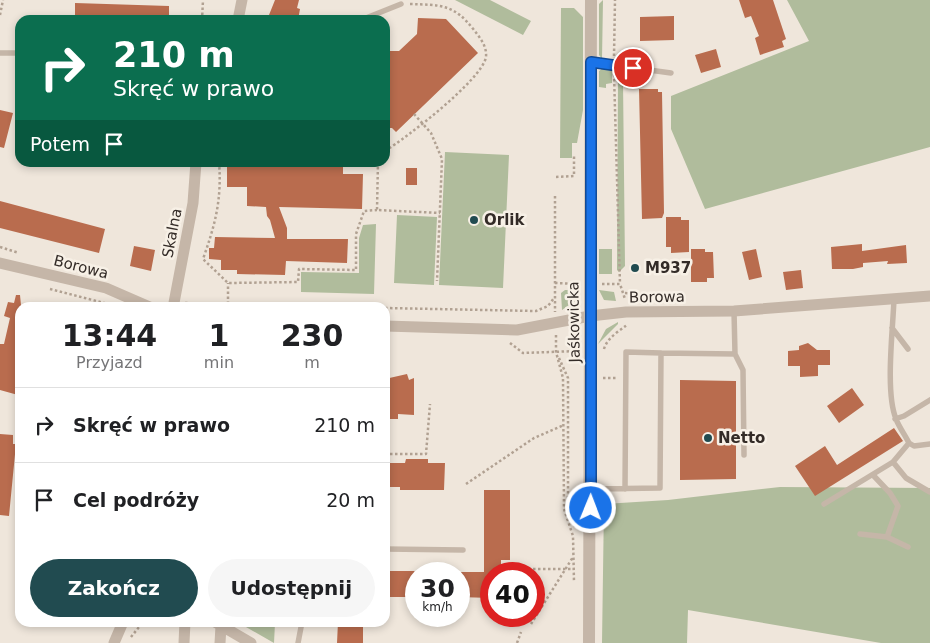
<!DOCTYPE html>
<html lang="pl">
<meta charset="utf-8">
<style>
body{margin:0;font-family:"DejaVu Sans",sans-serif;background:#f6f6f6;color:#202124;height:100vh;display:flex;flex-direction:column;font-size:19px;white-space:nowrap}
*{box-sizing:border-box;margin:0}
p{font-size:16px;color:#757577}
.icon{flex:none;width:28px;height:28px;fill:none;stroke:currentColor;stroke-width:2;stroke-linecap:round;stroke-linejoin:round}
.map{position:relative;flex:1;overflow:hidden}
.sheet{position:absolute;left:15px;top:302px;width:375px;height:325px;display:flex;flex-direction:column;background:#fff;border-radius:15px;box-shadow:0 2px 8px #0003}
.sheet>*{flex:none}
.banner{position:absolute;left:15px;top:15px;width:375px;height:152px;border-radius:15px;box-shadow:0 2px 8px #0003;background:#0b6e4f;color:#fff;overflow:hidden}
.speed{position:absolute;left:405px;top:562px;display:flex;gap:10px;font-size:25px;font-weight:700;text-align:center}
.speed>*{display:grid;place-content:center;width:65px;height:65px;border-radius:50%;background:#fff;box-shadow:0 2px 8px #0003;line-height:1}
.speed small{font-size:12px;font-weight:400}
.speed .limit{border:8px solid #d22;background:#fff;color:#111}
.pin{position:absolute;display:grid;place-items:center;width:42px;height:42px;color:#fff;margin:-21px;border:2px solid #fff;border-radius:50%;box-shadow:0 1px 5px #0007}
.me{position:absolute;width:55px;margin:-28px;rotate:1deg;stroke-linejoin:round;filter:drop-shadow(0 0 4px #0008)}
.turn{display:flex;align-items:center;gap:18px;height:105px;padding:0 15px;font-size:22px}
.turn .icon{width:65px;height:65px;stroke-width:2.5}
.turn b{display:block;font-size:35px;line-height:42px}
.then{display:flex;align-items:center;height:48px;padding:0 15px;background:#0003;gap:10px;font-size:19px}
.eta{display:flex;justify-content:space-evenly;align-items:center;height:85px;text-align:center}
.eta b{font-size:30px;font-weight:700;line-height:35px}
.primary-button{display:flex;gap:10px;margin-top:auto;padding:10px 15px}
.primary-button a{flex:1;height:58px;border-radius:30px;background:#214b50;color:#fff;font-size:20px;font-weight:700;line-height:58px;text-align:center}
.primary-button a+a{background:#f6f6f6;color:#202124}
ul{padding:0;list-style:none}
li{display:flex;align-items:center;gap:15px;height:75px;padding:0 15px;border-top:1px solid #e0e0e0}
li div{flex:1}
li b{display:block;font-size:19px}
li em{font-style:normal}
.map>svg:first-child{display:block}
</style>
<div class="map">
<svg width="930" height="643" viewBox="0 0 930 643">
<rect width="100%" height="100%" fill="#efe6db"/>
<path fill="#b0bc9c" d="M455 0H490L531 21 523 35Z
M603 0 602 59 599 55V4Z
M787 0H930V147L705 209 671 129V96L809 41Z
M561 8H574L583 17V110L577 143H572V158H560Z
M603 68 612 69V83L606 84V88L599 87V71Z
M618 80 623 81 625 266 619 272 617 270Z
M445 152 509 155 503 288 439 285Z
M397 215 437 217 434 285 394 283Z
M376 224 374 294 301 292V272L359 273V238L363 225Z
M599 249H612V274H599Z
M565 290H578L575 301 562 310 561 293Z
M599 290 614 292 616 301 604 300Z
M618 322V324L598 344 606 329Z
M780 487 930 488V643H881L688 610 687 643H602L604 504 668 500Z
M239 623H275L274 643Z"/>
<path fill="#b96c4e" d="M275 0H299L297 8 300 9 298 20H270L271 16 269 15Z
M739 0H773L786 39 782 41 784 47 760 55 755 38 759 36 751 16 745 18Z
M75 3 169 6V20H75Z
M674 16V40L640 41V17Z
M418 18 446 19 478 53 396 132 392 128H385V51H399L417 34Z
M716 49 721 67 701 73 695 55Z
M639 89H658V92H662L664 213 662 218 642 219Z
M0 110 13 113 4 148 0 147Z
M227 162H343V174H363L362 209 279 207 287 228V239H348L347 263 286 261 285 275 237 274V270H221V260L209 259V248H214L215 237 275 238 270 220 267 216 266 207 247 206V187H227Z
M406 168H417V185H406Z
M0 201 105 229 99 253 0 228Z
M666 217H681V220H689V252L671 253V247H666Z
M862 244V251L906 245 907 263 887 264 888 261 863 263V267L853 269H832L831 247Z
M134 246 155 250 151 271 130 266Z
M691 249H705V252H713L714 278H707V282H691Z
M756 249 762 277 749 280 742 252Z
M801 270 803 288 786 290 783 272Z
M16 295H20L21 305 18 395 0 390V344H4L10 318 4 316 8 302 14 303Z
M808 343 817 350H830V365H818V376L800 377V366H788V351L799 350V346Z
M407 374 409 380 414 378V415L398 414V419H385V379Z
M680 380 736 381V479L680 480Z
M852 388 864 405 839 423 827 406Z
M894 428 903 441 815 496 795 466 825 446 837 465Z
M0 434 13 435V444H16L9 516 0 515Z
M406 459H428V463H445L444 490H400V487H385V463H405Z
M484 490H510V560H501V574H491V598L459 597V572H484Z
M385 571H416V597H385Z
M338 622H363V643H337Z"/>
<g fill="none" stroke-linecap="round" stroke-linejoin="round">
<path stroke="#b1a192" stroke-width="2.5" stroke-dasharray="2.5 2.5" stroke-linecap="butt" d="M0 15 3 0
M202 20 203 0
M614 56 615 0
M614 74 620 284
M414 114 431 133 442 159 437 281
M385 151C406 138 482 80 486 57 487 46 480 38 474 30 454 4 441 5 410 4
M219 162C222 200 215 225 203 259L228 283 298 282 299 269 356 270V234L364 211 377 210
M378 162 377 210 440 213
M556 177 574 176V155
M555 196V312
M0 247 19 253
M555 283 579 284
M602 284H620L625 299
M50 289 108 304
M625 293 685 297
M185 303 371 308
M228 304V283
M385 308 536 311 548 306 554 298
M556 335V352L563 378 564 509 573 536 574 582
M510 343 523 353 578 351
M604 349C607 338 619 331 627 325
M559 358 568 378V504L575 527
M603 378H616
M385 454H426L430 404
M466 484 534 438 564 425
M528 569H574
M531 624 573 557
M131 637 143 622
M517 643 521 632"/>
<path stroke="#c5b6a8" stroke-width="5.5" d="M361 20 401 4
M0 53H20
M591 62 671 73
M892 328 908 349
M661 353 735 354 734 311
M735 354 743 370 744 455
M895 419 904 416 930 400
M909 443 914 446 930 444
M893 462 906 478 930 492
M591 489 660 488 661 353 626 352 625 489
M824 504 893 462 909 443C905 435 899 427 896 419 885 392 893 329 894 299
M860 534 887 537 898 506 890 493 873 475
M887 537 908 547
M385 549 463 550
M298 643 302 622"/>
<path stroke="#c5b6a8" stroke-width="11" d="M238 20 242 0
M0 263 106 288 152 308
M173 308 193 203 196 162
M385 326 517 330 590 316 626 312 734 311 930 296
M215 622 251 643
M114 643 123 622
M184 643 185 622
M220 643 221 626"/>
<path stroke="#c5b6a8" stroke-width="12" d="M589 643 591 0"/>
</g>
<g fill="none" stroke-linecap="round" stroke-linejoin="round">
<g stroke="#114b97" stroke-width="12">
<path id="route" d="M591 508V62L633 68"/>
</g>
<use href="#route" stroke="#1a73e8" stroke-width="9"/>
</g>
<g fill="#214b50" stroke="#f7f0e6" stroke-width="2">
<circle cx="474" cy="220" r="5"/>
<circle cx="635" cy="268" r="5"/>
<circle cx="708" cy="438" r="5"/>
</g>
<g text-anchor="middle" stroke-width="5" stroke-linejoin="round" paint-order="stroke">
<g font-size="15" font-weight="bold" fill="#332b27" stroke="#f7f0e6" text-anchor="start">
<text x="484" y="225">Orlik</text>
<text x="645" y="273">M937</text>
<text x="718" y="443">Netto</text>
</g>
<g font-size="15" fill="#332b27" stroke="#f7f0e6">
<text transform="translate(172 233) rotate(-79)" y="5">Skalna</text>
<text transform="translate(81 267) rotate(14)" y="5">Borowa</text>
<text transform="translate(657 297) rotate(-1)" y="5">Borowa</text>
<text transform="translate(574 322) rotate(-91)" y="5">Jaśkowicka</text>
</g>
</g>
</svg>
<div class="speed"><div>30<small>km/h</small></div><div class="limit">40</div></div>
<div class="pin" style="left:633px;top:68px;background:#d93025"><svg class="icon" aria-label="arrive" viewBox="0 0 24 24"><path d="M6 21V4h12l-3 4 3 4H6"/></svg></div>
<svg class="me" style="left:591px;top:508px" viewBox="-20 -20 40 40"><circle r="17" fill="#1a73e8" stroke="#fff" stroke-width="3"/><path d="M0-11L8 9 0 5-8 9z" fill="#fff"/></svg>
<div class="banner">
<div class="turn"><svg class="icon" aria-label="right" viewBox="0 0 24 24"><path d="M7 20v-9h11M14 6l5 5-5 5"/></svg><div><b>210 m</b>Skręć w prawo</div></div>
<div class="then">Potem<svg class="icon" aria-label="arrive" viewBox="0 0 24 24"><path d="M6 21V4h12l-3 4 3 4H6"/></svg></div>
</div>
<section class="sheet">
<div class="eta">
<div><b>13:44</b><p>Przyjazd</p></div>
<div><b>1</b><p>min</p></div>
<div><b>230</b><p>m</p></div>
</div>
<ul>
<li><svg class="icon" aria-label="right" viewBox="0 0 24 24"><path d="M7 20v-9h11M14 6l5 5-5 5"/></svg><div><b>Skręć w prawo</b></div><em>210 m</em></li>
<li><svg class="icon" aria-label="arrive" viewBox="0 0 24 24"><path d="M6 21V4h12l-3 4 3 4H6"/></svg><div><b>Cel podróży</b></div><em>20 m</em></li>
</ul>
<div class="primary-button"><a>Zakończ</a><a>Udostępnij</a></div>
</section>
</div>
